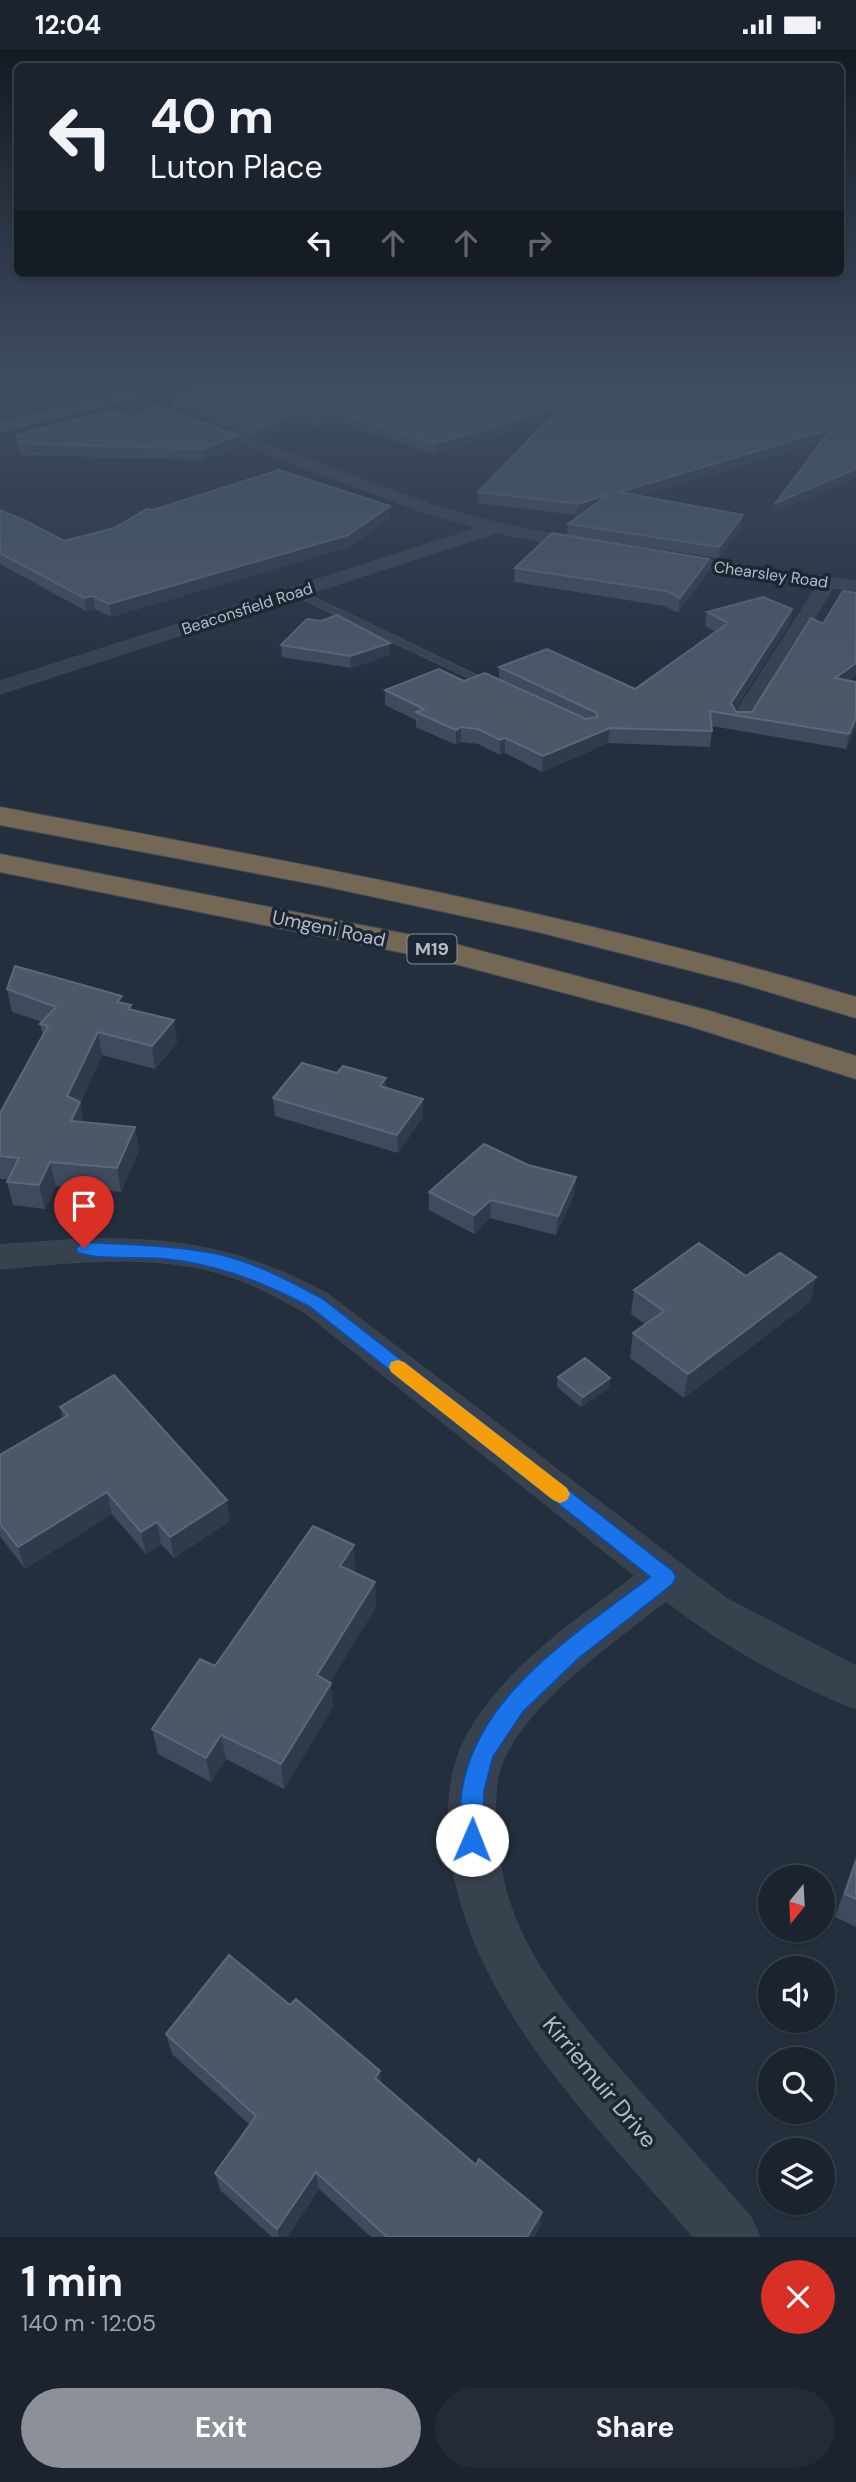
<!DOCTYPE html>
<meta charset="utf-8">
<style>
body{margin:0;font-family:"DM Sans",sans-serif;background:#242b36;color:#f1f3f6;height:100vh;display:flex;flex-direction:column;font-size:26px;white-space:nowrap}
*{box-sizing:border-box;margin:0}
p{font-size:23px;color:#a0a4aa}
.icon{flex:none;width:38px;height:38px;fill:none;stroke:currentColor;stroke-width:2;stroke-linecap:round;stroke-linejoin:round}
.map{position:relative;height:2188px;overflow:hidden}
.panel{display:flex;flex-direction:column;background:#1b232e;flex:1}
.panel>*{flex:none}
.banner{position:absolute;left:14px;top:14px;width:830px;height:214px;border-radius:10px;box-shadow:0 2px 5px #0004,0 0 0 2px #39404a;background:#1b232e;color:#f1f3f6;overflow:hidden}
.needle{width:46px;rotate:198deg}
.buttons{position:absolute;left:758px;top:1816px;display:grid;gap:14px}
.buttons a{display:grid;place-items:center;width:77px;height:77px;border-radius:50%;background:#1b232e;box-shadow:0 2px 5px #0004,0 0 0 2px #39404a;font-size:35px}
.pin{position:absolute;display:grid;place-items:center;width:60px;height:60px;color:#fff;margin:-72px -30px;border-radius:50% 50% 50% 0;rotate:-45deg;box-shadow:0 0 7px #0007}
.pin .icon{rotate:45deg}
.me{position:absolute;width:77px;margin:-38px;rotate:1deg;stroke-linejoin:round;filter:drop-shadow(0 0 5px #0008)}
.turn{display:flex;align-items:center;gap:24px;height:147px;padding:0 21px;font-size:32px}
.turn .icon{width:91px;height:91px;stroke-width:2.5}
.turn b{display:block;font-size:49px;line-height:60px}
.lanes{display:flex;align-items:center;height:66px;padding:0 21px;background:#0003;justify-content:center;gap:35px;direction:ltr}
.lanes .off{opacity:.35}
.round{display:grid;place-items:center;flex:none;width:74px;height:74px;border-radius:37px;background:#242b36}
.summary{display:flex;align-items:center;justify-content:space-between;height:119px;padding:0 21px}
h1{font-size:42px;font-weight:700;line-height:52px}
.button{display:flex;gap:14px;margin-top:auto;padding:14px 21px}
.button a{flex:1;height:80px;border-radius:42px;background:#8c9099;color:#fff;font-size:28px;font-weight:700;line-height:80px;text-align:center}
.button a+a{background:#242b36;color:#f1f3f6}
.status{display:flex;justify-content:space-between;align-items:center;height:49px;padding:0 35px;background:#1b232e;direction:ltr}
.status svg{height:19px;fill:currentColor}
.map>svg:first-child{display:block}
</style>
<div class="status"><b>12:04</b><svg viewBox="0 0 49 12"><path d="M0 12V9h3v3zM5 12V6h3v6zM10 12V3h3v9zM15 12V0h3v12zM26 1h20v11H26zM47 4h2v5h-2z"/></svg></div>
<div class="map">
<svg width="856" height="2188" viewBox="0 0 856 2188">
<rect width="100%" height="100%" fill="#242f3e"/>
<g fill="none" stroke-linecap="round" stroke-linejoin="round">
<g stroke="#414a57" stroke-width="2">
<path id="lane" d="M292 541H298L497 636 488 638 292 545Z"/>
</g>
<g stroke="#414a57" stroke-width="1">
<path id="street" d="M0 337H22L103 348 110 352 103 356 0 342Z
M124 343 432 456 497 474 594 493 597 497 588 502 496 484 0 645V632L477 479 420 462 119 350 117 347Z
M667 505 856 532V542L833 539 753 670 750 675H734L731 670 817 537 661 514 658 510 661 506Z
M82 1190C178 1188 243 1199 328 1245L726 1549 856 1617V1660C790 1634 722 1596 666 1552 615 1592 527 1653 502 1714 494 1735 495 1761 497 1782 499 1807 502 1832 510 1855 533 1924 588 1983 635 2037 674 2081 713 2124 751 2168L760 2188H693C594 2072 458 1945 449 1784 447 1750 451 1716 467 1686 505 1618 574 1572 635 1527L304 1263C280 1250 256 1236 231 1228 159 1203 74 1213 0 1220V1196Z"/>
</g>
<g stroke="#414a57" stroke-width="2">
<path id="secondary" d="M146 337H174L172 340 0 383V373Z"/>
</g>
<g stroke="#434c59" stroke-width="2">
<path id="highway" d="M0 758C288 812 575 864 856 948V969L739 934 538 883 323 837 0 776Z
M0 805 447 893 710 962 856 1007V1030L686 976 444 912 0 823Z"/>
</g>
<use href="#lane" fill="#38414e" fill-rule="evenodd"/>
<use href="#street" fill="#38414e" fill-rule="evenodd"/>
<use href="#secondary" fill="#465061" fill-rule="evenodd"/>
<use href="#highway" fill="#746855" fill-rule="evenodd"/>
</g>
<path fill="#3f4b5c" d="M856 337V429L774 464 822 392 640 447 742 477 718 509 567 486 568 475 584 463 577 466 478 454V443L548 371 435 405 338 373 319 378 302 372 257 390 172 358 171 349Z
M133 368 237 386 238 398 204 411 20 406 17 386Z
M0 461 64 492 114 479 153 461 390 469 349 498 111 568 95 560 86 562 0 515Z
M709 510 708 523 678 564 664 557 514 533 515 519Z
M856 544V626L848 632 856 678 846 700 712 677V682L710 698 608 694 542 723 505 704 500 706 478 695 461 693 456 696 416 678V671L385 656V641L464 632 499 630V618L635 640 716 583 705 577 707 563 792 560 790 574 735 660 736 663H752L823 575Z
M390 594V606L351 619 282 608 281 596Z
M7 940 123 954 131 956 132 961 174 971 177 994 155 1020 102 1006 80 1054 83 1073 135 1078 139 1101 121 1143 56 1137 45 1160 13 1156 7 1133 8 1130H0V1064L43 987 40 975 42 973 12 963Z
M337 1024 386 1039 423 1068 398 1104 275 1067 273 1049Z
M528 1116 576 1128 574 1146 556 1186 490 1169 474 1185 429 1161V1143Z
M746 1227 816 1228 810 1253 684 1349 630 1309 633 1284 645 1275 631 1265 634 1241Z
M558 1328 609 1339 581 1358 557 1338Z
M60 1358 230 1472 174 1509 161 1495 146 1505 112 1465 25 1520 0 1487V1406L63 1369Z
M355 1521 354 1523 376 1558 330 1633 333 1658 284 1740 226 1710 211 1733 158 1705 152 1680 215 1617Z
M856 1807V1878L835 1868Z
M290 1956 380 2022 381 2035 476 2116 542 2163 539 2180 534 2188H371L319 2140 287 2188H272L220 2141 215 2124 250 2076 172 2005 166 1985Z"/>
<path fill="#2f3b4b" d="M561 358V368L435 405V395Z
M301 363 302 372 257 390 256 380Z
M338 363V373L319 378 318 368Z
M831 380 830 389 618 453 619 443Z
M237 386 238 398 204 411 203 400Z
M856 420V429L774 464 776 454Z
M610 445 609 456 577 466 578 455Z
M390 457V469L349 498 111 568 109 555Z
M743 466 742 477 718 509 719 498Z
M709 510 708 523 678 564 680 549Z
M93 547 95 560 86 562 84 549Z
M792 560 790 574 731 665V654Z
M390 594V606L351 619 350 607Z
M856 614V626L832 644 835 629Z
M856 669V678L846 700 849 685Z
M461 678V693L456 696V681Z
M610 679 608 694 542 723 543 707Z
M505 689V704L500 706V691Z
M174 971 177 994 155 1020 152 997Z
M98 983 102 1006 80 1054 84 1076 75 1095 67 1047Z
M386 1029V1047L380 1037Z
M423 1050V1068L398 1104 397 1086Z
M135 1078 139 1101 121 1143 117 1119Z
M50 1113 56 1137 45 1160 39 1136Z
M576 1128 574 1146 556 1186 558 1167Z
M491 1151 490 1169 474 1185V1166Z
M816 1228 810 1253 684 1349 688 1325Z
M610 1329 609 1339 581 1358 583 1348Z
M107 1443 112 1465 25 1520 18 1498Z
M227 1451 230 1472 174 1509 170 1488Z
M157 1473 161 1495 146 1505 141 1483Z
M354 1496 355 1521 342 1542 340 1517Z
M375 1533 376 1558 319 1651 317 1626Z
M331 1634 333 1658 284 1740 281 1715Z
M221 1686 226 1710 211 1733 206 1709Z
M380 2022 382 2041 375 2029Z
M316 2123 319 2140 287 2188H279L277 2180Z
M542 2163 539 2180 534 2188H527Z"/>
<path fill="#4b5868" stroke="#5c6777" stroke-width="2" d="M193 337H856V420L776 454 831 380 619 443 743 466 719 498 568 475 610 445 578 455 478 443 561 358 435 395 338 363 318 368 301 363 256 380 171 349Z
M155 356 237 386 203 400 18 394 17 386 113 361 133 368Z
M279 421 390 457 348 486 109 555 93 547 84 549 0 504V461L24 471 64 492 114 479 147 460 153 461Z
M552 484 709 510 680 549 666 542 515 519Z
M843 542 856 544V614L835 629 856 633V669L849 685 710 662 712 682 610 679 543 707 505 689 500 691 478 680 461 678 456 681 416 663 424 660 385 641 439 620 464 632 485 624 586 670 597 668V664L499 618 547 600 635 640 728 574 707 563 763 548 792 560 731 654 736 663H752L811 569 823 575Z
M337 566 390 594 350 607 281 596 307 570 321 572Z
M15 917 122 947 117 953 131 956 128 960 174 971 152 997 98 983 67 1047 80 1053 71 1072 135 1078 117 1119 50 1113 39 1136 7 1133 19 1109 0 1107V1064L48 977 40 975 56 958 7 940Z
M302 1014 337 1024 343 1017 386 1029 380 1037 423 1050 397 1086 273 1049Z
M484 1095 528 1116 576 1128 558 1167 491 1151 474 1166 429 1143Z
M699 1194 746 1227 780 1204 816 1228 688 1325 633 1284 664 1262 634 1241Z
M585 1309 610 1329 583 1348 558 1328Z
M114 1326 227 1451 170 1488 157 1473 141 1483 107 1443 18 1498 0 1475V1406L68 1366 60 1358Z
M313 1477 354 1496 340 1517 375 1533 317 1626 331 1634 281 1715 221 1686 206 1709 152 1680 200 1610 215 1617Z
M856 1812V1850L845 1845Z
M229 1906 290 1956 296 1950 380 2022 375 2029 476 2116 479 2110 542 2163 527 2188H387L316 2123 277 2180 215 2124 256 2067 166 1985Z"/>
<linearGradient id="sky" x2="0" y2="1"><stop stop-color="#141a22"/><stop offset="0.52" stop-color="#3f4d63"/><stop offset="1" stop-color="#3f4d63" stop-opacity="0"/></linearGradient>
<rect width="856" height="643" fill="url(#sky)"/>
<path fill="#1a73e8" stroke="#114b97" stroke-width="2" d="M84 1193C129 1196 174 1196 218 1205 255 1213 289 1232 322 1249L673 1522 676 1528 673 1535 578 1610 523 1663 493 1708 484 1743V1791L480 1800 472 1803 463 1800C458 1788 460 1775 460 1762 462 1654 573 1587 650 1528L310 1258C262 1233 219 1216 165 1210 137 1207 105 1212 78 1204L76 1199Z"/>
<path fill="#f59e0b" d="M398 1311 404 1313 567 1439 570 1445 567 1451 560 1454 553 1451 391 1323 389 1318 391 1313Z"/>
<g text-anchor="middle" stroke-width="7" stroke-linejoin="round" paint-order="stroke">
<g font-size="16" fill="#b4bcc9" stroke="#1d2633">
<text transform="translate(771 525) rotate(8)" y="6">Chearsley Road</text>
<text transform="translate(247 559) rotate(-18)" y="6">Beaconsfield Road</text>
</g>
<rect fill="#1d2633" stroke="#878f9c" stroke-width="2" x="407.5" y="885.5" width="49" height="29" rx="5"/>
<g font-size="18" font-weight="bold" fill="#b4bcc9">
<text x="432" y="906">M19</text>
</g>
<g font-size="19" fill="#b4bcc9" stroke="#1d2633">
<text transform="translate(329 879) rotate(12)" y="7">Umgeni Road</text>
</g>
<g font-size="23" fill="#b4bcc9" stroke="#1d2633">
<text transform="translate(600 2033) rotate(50)" y="8">Kirriemuir Drive</text>
</g>
</g>
</svg>
<div class="buttons">
<a><svg class="needle" viewBox="-14 -14 28 28"><path d="M0-13l5 13h-10z" fill="#e53935"/><path d="M0 13l5-13h-10z" fill="#a0a4aa"/></svg></a>
<a><svg class="icon" aria-label="sound" viewBox="0 0 24 24"><path d="M4 9h4l5-4v14l-5-4H4zM17 9q2 3 0 6"/></svg></a>
<a><svg class="icon" aria-label="search" viewBox="0 0 24 24"><circle cx="10" cy="10" r="6"/><path d="M15 15l6 6"/></svg></a>
<a><svg class="icon" aria-label="layers" viewBox="0 0 24 24"><path d="M12 4l9 5-9 5-9-5zM3 14l9 5 9-5"/></svg></a>
</div>
<div class="pin" style="left:84px;top:1199px;background:#d93025"><svg class="icon" aria-label="arrive" viewBox="0 0 24 24"><path d="M6 21V4h12l-3 4 3 4H6"/></svg></div>
<svg class="me" style="left:472px;top:1791px" viewBox="-20 -20 40 40"><circle r="19" fill="#fff"/><path d="M0-13L10 11 0 6-10 11z" fill="#1a73e8"/></svg>
<div class="banner">
<div class="turn"><svg class="icon" aria-label="left" viewBox="0 0 24 24"><path d="M17 20v-9H6M10 6l-5 5 5 5"/></svg><div><b>40 m</b>Luton Place</div></div>
<div class="lanes"><svg class="icon" aria-label="left" viewBox="0 0 24 24"><path d="M17 20v-9H6M10 6l-5 5 5 5"/></svg><svg class="icon off" aria-label="ahead" viewBox="0 0 24 24"><path d="M12 20V5M6 11l6-6 6 6"/></svg><svg class="icon off" aria-label="ahead" viewBox="0 0 24 24"><path d="M12 20V5M6 11l6-6 6 6"/></svg><svg class="icon off" aria-label="right" viewBox="0 0 24 24"><path d="M7 20v-9h11M14 6l5 5-5 5"/></svg></div>
</div>
</div>
<section class="panel">
<div class="summary"><div><h1>1 min</h1><p>140 m · 12:05</p></div><a class="round" style="background:#d93025;color:#fff"><svg class="icon" aria-label="close" viewBox="0 0 24 24"><path d="M6 6l12 12M18 6L6 18"/></svg></a></div>
<div class="button"><a>Exit</a><a>Share</a></div>
</section>
